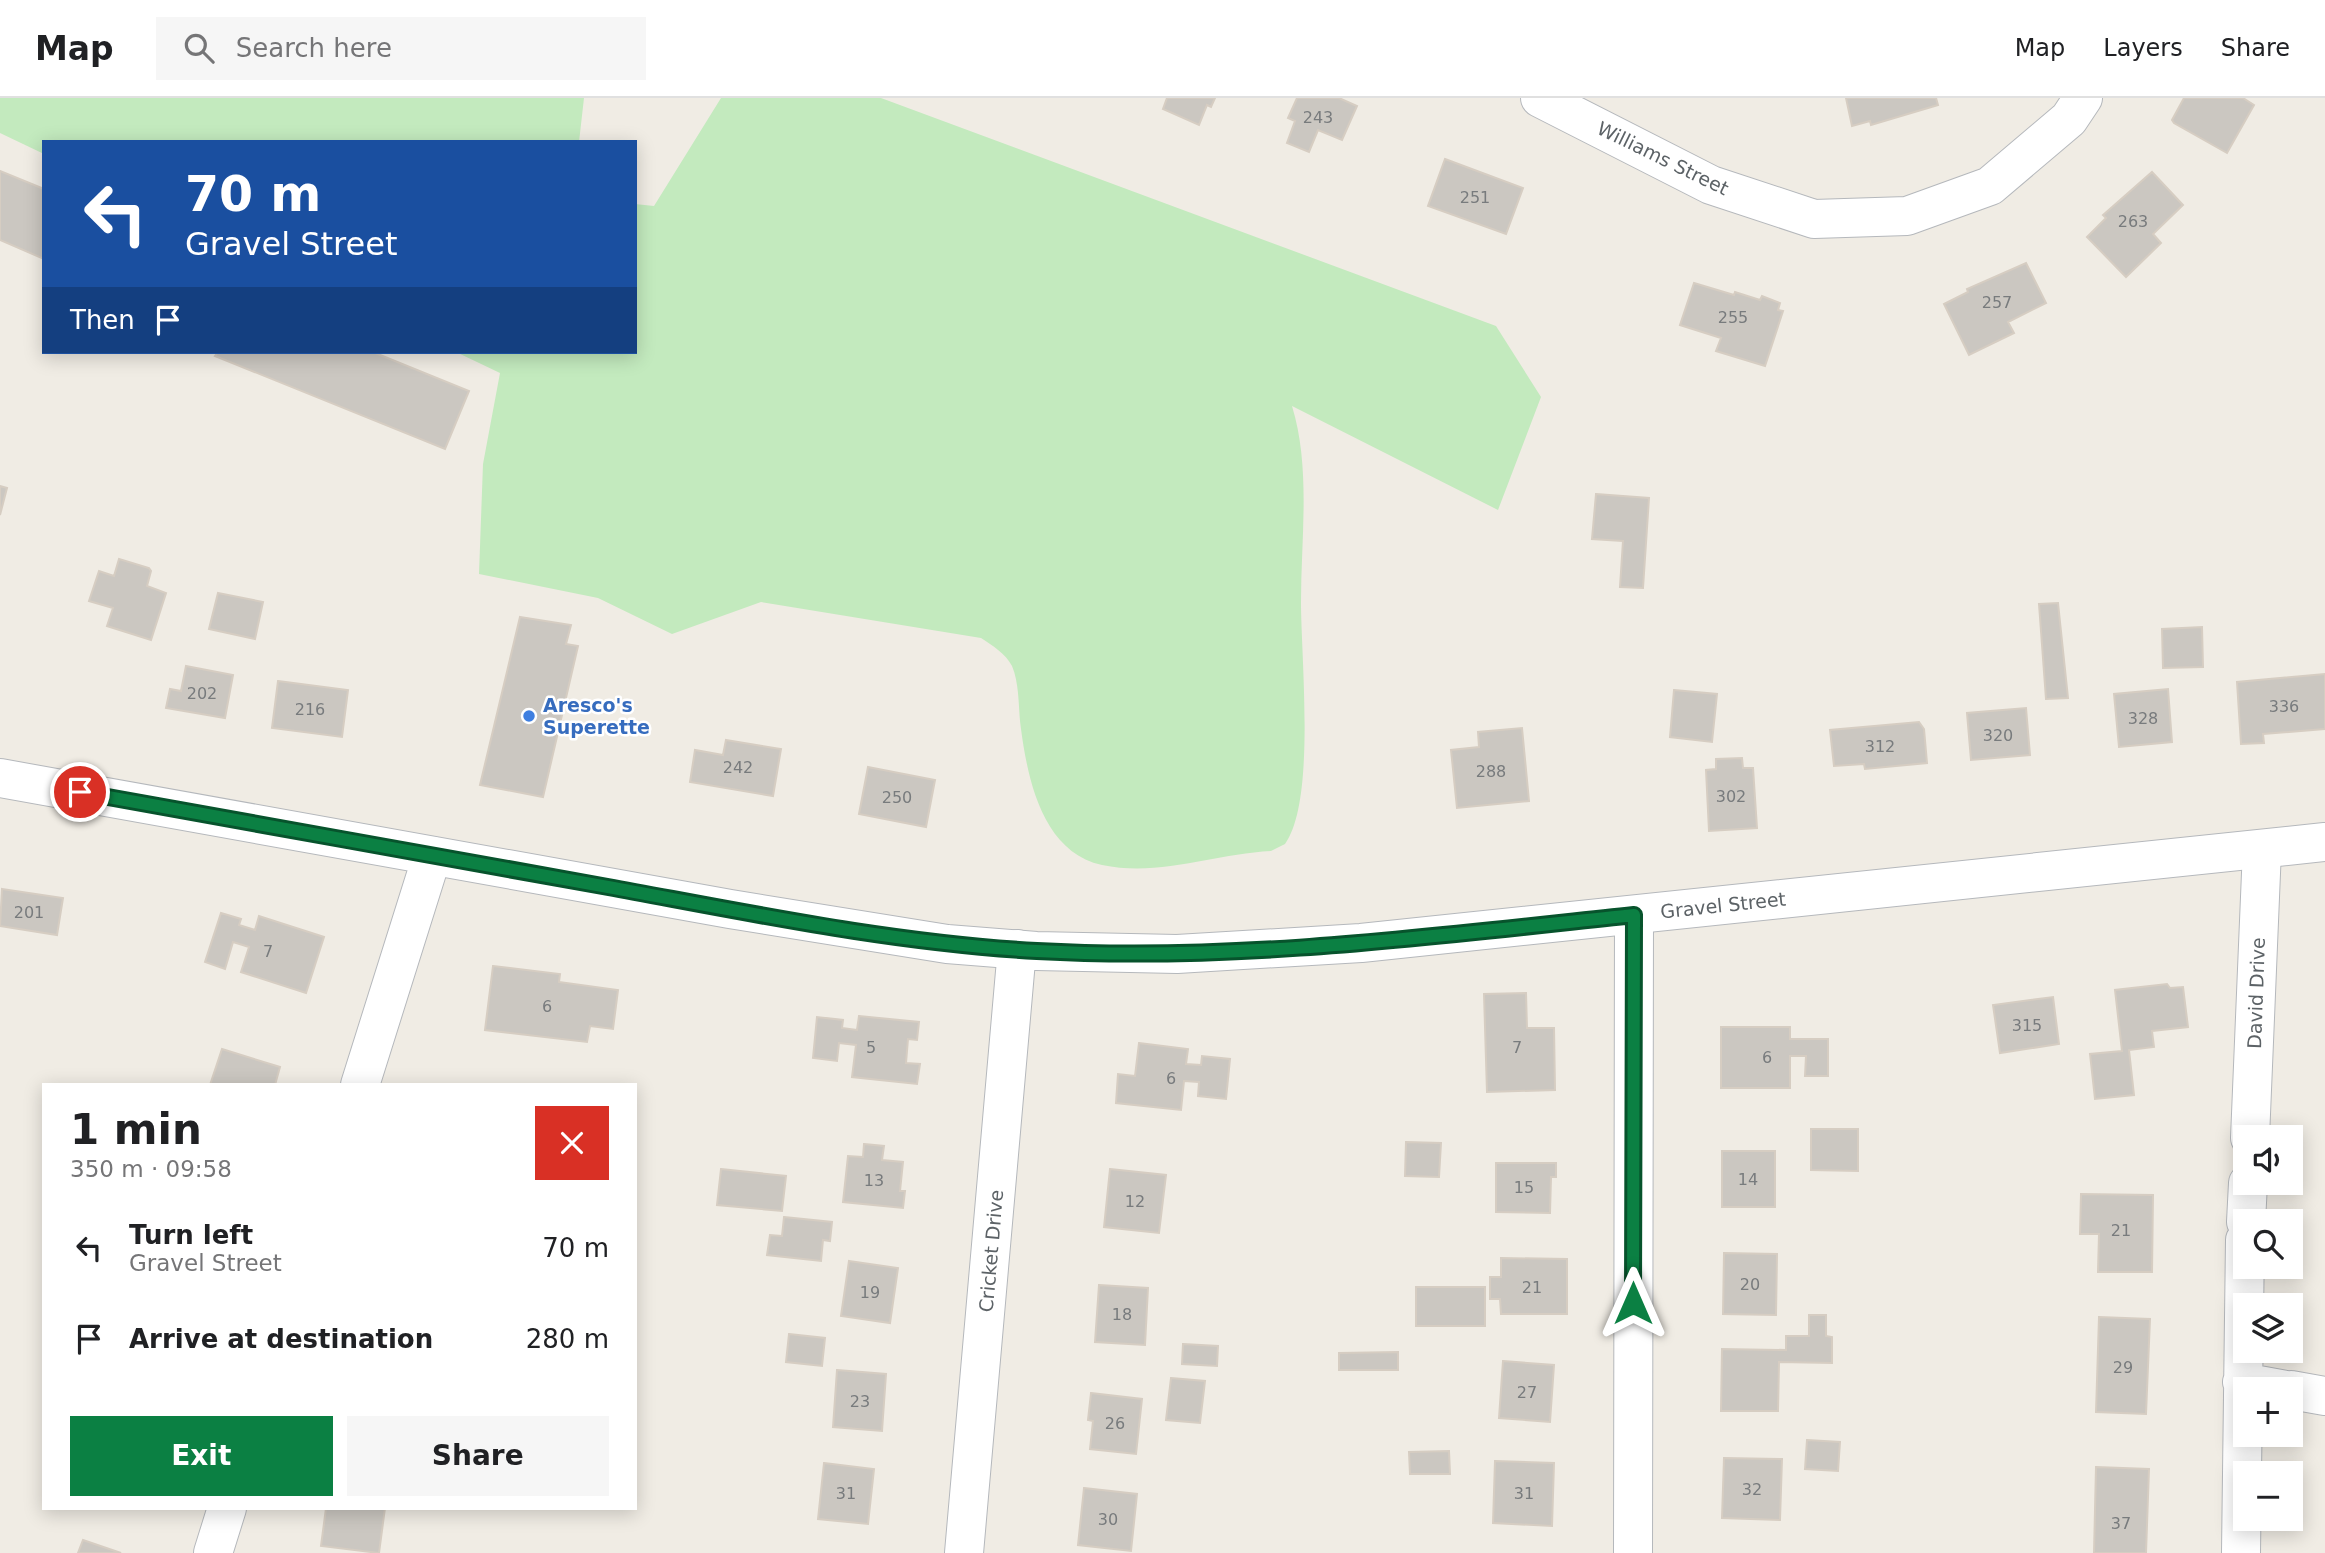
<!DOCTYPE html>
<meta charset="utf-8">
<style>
body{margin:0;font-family:"DejaVu Sans",sans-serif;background:#f6f6f6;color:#202124;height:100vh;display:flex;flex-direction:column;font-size:26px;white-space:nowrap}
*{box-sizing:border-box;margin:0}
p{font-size:23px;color:#757577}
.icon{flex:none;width:38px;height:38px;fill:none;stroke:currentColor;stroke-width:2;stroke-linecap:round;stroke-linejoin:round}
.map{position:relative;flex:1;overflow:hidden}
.panel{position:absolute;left:42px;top:985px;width:595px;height:427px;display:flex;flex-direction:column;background:#fff;border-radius:0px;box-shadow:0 4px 18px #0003}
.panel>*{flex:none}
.hud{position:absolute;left:42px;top:42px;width:595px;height:214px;border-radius:0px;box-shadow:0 4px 18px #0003;background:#1a4fa0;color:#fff;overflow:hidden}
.fabs{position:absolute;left:2233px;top:1027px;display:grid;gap:14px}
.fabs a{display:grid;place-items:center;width:70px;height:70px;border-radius:0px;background:#fff;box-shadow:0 4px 18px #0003;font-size:35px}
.pin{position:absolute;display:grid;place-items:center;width:60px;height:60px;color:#fff;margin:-30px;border:4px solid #fff;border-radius:50%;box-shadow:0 2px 7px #0007}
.me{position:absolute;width:77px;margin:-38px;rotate:0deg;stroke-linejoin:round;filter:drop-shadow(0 0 5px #0008)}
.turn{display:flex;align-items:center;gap:24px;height:147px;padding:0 28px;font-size:32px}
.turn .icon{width:91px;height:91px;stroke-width:2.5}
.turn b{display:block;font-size:49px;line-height:60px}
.then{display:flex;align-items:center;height:66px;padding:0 28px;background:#0003;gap:14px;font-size:26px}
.round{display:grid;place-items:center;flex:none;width:74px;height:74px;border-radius:0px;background:#f6f6f6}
.overview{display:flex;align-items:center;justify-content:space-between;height:119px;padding:0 28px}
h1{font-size:42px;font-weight:700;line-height:52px}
.primary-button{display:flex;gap:14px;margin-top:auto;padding:14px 28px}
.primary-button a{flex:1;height:80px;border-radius:0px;background:#0b8043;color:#fff;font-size:28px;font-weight:700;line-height:80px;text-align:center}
.primary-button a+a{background:#f6f6f6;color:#202124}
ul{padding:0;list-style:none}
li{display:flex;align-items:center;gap:21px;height:91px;padding:0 28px}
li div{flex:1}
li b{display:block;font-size:26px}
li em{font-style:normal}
header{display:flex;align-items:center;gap:42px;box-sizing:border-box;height:98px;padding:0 35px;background:#fff;border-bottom:2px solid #e0e0e0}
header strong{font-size:33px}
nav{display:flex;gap:38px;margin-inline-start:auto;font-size:24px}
.search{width:490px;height:63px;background:#f6f6f6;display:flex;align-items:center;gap:18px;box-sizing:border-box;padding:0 24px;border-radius:0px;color:#757577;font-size:26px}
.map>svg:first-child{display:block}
</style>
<header>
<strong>Map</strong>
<div class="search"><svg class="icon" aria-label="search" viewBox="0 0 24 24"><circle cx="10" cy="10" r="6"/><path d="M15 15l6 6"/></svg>Search here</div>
<nav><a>Map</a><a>Layers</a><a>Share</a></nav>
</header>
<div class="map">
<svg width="2325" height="1455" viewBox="0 0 2325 1455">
<rect width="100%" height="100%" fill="#f0ece4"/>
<path fill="#c3eabe" d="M0 0H584L579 44H44V56L0 35Z
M721 0H881L1496 228 1541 299 1498 412 1292 308C1311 370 1301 440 1301 504 1301 560 1316 703 1285 746L1271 753C1214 756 1160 779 1102 767 1043 754 1028 683 1021 631 1018 611 1020 587 1012 568 1006 556 992 547 981 540L761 504 672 536 598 500 479 476 483 366 500 275 456 254H635V106L654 108Z"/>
<path fill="#cbc7c1" stroke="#d6cdc2" stroke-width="2" d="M1167 0H1215L1211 9 1207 7 1199 27 1163 11Z
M1297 0H1339L1357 8 1342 42 1318 32 1309 54 1287 45 1295 23 1288 20Z
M1846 0H1936L1938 7 1871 27 1870 23 1852 28Z
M2184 0H2243L2254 7 2227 55 2174 25 2172 22Z
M1445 61 1523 90 1506 136 1428 108Z
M0 73 44 91V161L0 142Z
M2152 74 2183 107 2153 136 2161 145 2126 179 2087 139 2106 120 2103 117Z
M2026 165 2046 205 2008 224 2014 235 1969 257 1944 206 1968 194 1967 191Z
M1694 185 1734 197 1735 194 1760 202 1762 198 1780 205 1778 212 1783 213 1765 268 1716 253 1721 240 1680 227Z
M218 254H373L469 293 445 351 215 258Z
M0 388 7 390 0 417Z
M1596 396 1649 400 1643 490 1620 489 1623 443 1592 441Z
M119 461 149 470 151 473 147 488 166 495 151 542 107 528 113 510 89 503 99 473 114 478Z
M218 495 263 504 255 541 209 531Z
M2058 505 2068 600 2046 601 2039 506Z
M520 519 571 527 566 546 578 548 543 699 480 687Z
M2202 529 2203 569 2163 570 2162 531Z
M186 568 233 577 225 620 166 610 170 591 181 593Z
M2325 576V631L2263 636 2264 645 2241 646 2237 584Z
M278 583 348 592 342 639 272 630Z
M2168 591 2172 644 2119 649 2114 596Z
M1674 592 1717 596 1712 644 1670 639Z
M2026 610 2030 657 1971 662 1967 615Z
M1919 624 1924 631 1927 665 1865 671 1864 666 1834 668 1830 632Z
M1522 630 1529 703 1457 710 1451 652 1479 649 1478 634Z
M726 642 781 651 773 698 690 684 695 652 723 657Z
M1742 660 1743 670H1753L1757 730 1709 733 1706 672 1716 671V661Z
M868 669 935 682 926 729 859 716Z
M2 791 63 800 57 837 0 828Z
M221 815 241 821 239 827 255 832 259 818 324 839 306 895 241 874 249 849 233 844 225 871 205 864Z
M493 868 560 876 559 884 618 892 613 931 590 928 587 944 485 932Z
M2167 886 2170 890 2183 889 2188 929 2152 933 2154 949 2129 952 2134 997 2095 1001 2090 956 2122 953 2115 892Z
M1526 895 1527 930H1554L1555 992 1487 994 1484 896Z
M2053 899 2059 946 2000 955 1993 907Z
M859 918 919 924 917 942 908 941 906 965 920 966 917 986 852 979 856 947 839 945 837 963 813 960 817 919 843 922 842 930 857 932Z
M1721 929H1790V941H1828V978H1805L1806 958H1790V990H1721Z
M1139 945 1188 951 1186 966 1201 967 1202 958 1230 961 1226 1001 1198 998 1199 984 1184 983 1181 1012 1116 1005 1118 976 1135 978Z
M222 951 280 969 275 987H210Z
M1811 1031H1858V1073L1811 1072Z
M1406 1044 1441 1045 1439 1079 1405 1078Z
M864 1046 884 1048 882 1062 903 1064 900 1093H905L903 1110 843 1104 848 1058 863 1059Z
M1722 1053H1775V1109H1722Z
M1496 1065H1556V1079H1551L1550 1115 1496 1114Z
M721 1071 786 1078 782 1113 717 1107Z
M1110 1071 1166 1077 1159 1135 1104 1129Z
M2081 1096 2153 1097 2152 1174H2098L2099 1136H2080Z
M784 1119 832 1124 830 1143 823 1142 821 1163 767 1157 770 1137 782 1138Z
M1724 1155 1777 1156 1776 1217 1723 1216Z
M1501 1160 1567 1161V1216H1501L1500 1201H1490V1179H1501Z
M849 1163 898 1170 890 1225 841 1218Z
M1099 1187 1148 1190 1145 1247 1095 1244Z
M1416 1189H1485V1228H1416Z
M1809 1217H1826V1238L1832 1239V1265L1779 1264 1778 1313H1721L1722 1251 1786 1252V1238H1809Z
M2099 1219 2150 1221 2146 1316 2096 1314Z
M789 1236 825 1240 822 1268 786 1264Z
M1183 1246 1218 1248 1217 1268 1182 1266Z
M1398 1254V1272H1339V1255Z
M1503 1263 1554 1267 1550 1324 1499 1320Z
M837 1272 886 1276 882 1333 833 1329Z
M1171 1280 1205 1283 1200 1325 1166 1322Z
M1091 1295 1142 1301 1136 1356 1090 1351 1093 1323 1088 1322Z
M1807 1342 1840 1344 1838 1373 1805 1371Z
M1449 1353 1450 1376H1410L1409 1354Z
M1724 1360 1782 1361 1780 1422 1722 1420Z
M1495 1363 1554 1365 1552 1428 1493 1425Z
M824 1365 874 1371 868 1426 818 1421Z
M2096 1369 2149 1371 2146 1455H2094Z
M1084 1390 1137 1396 1131 1453 1078 1447Z
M326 1410H385L379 1455 321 1448Z
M83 1442 121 1455H78Z"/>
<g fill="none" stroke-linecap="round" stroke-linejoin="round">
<g stroke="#b5b8bc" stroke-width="40">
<path id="minor" d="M1540 0 1711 87 1814 121 1907 118 1990 88 2069 21 2083 0
M360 987 432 758
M2250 1040 2262 751
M2246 1124 2248 1085
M2242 1284 2286 1292
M2291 1292 2325 1298
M213 1455 227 1410
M964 1455 1017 851
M1633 1455 1634 817
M2241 1455 2245 1142"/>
</g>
<g stroke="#b5b8bc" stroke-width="40">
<path id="tertiary" d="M0 680 730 811 947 846 1036 853 1177 856 1361 845 2325 744"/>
</g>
<use href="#minor" stroke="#fff" stroke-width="38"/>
<use href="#tertiary" stroke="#fff" stroke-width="38"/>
</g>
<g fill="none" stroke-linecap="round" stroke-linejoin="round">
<g stroke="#07532c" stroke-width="18">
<path id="route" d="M80 694C256 726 432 757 608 789 750 815 892 845 1037 853 1237 864 1435 838 1634 817L1633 1205"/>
</g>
<use href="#route" stroke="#0b8043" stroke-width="12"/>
</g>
<circle fill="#3f7fe0" stroke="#fff" stroke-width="2.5" cx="529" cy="618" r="7"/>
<g text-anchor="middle" stroke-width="5" stroke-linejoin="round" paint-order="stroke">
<g font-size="16" fill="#787b7d">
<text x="1318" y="25">243</text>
<text x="1475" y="105">251</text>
<text x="2133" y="129">263</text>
<text x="1997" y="210">257</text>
<text x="1733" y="225">255</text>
<text x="202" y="601">202</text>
<text x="2284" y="614">336</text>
<text x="310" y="617">216</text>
<text x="2143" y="626">328</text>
<text x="1998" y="643">320</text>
<text x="1880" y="654">312</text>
<text x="738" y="675">242</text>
<text x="1491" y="679">288</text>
<text x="1731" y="704">302</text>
<text x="897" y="705">250</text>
<text x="29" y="820">201</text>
<text x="268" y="859">7</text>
<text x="547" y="914">6</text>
<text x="2027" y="933">315</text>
<text x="871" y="955">5</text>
<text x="1517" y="955">7</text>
<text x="1767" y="965">6</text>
<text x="1171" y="986">6</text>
<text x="1748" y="1087">14</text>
<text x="874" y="1088">13</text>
<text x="1524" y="1095">15</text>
<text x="1135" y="1109">12</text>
<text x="2121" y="1138">21</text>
<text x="1750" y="1192">20</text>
<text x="1532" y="1195">21</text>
<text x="870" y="1200">19</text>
<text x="1122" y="1222">18</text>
<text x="2123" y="1275">29</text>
<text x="1527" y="1300">27</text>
<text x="860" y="1309">23</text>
<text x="1115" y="1331">26</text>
<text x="1752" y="1397">32</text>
<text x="846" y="1401">31</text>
<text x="1524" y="1401">31</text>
<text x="1108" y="1427">30</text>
<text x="2121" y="1431">37</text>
</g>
<g font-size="19" fill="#5c6266" stroke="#fff">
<text transform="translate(1663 60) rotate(26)" y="7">Williams Street</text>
<text transform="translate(1723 807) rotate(-6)" y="7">Gravel Street</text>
<text transform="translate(2256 895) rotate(-88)" y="7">David Drive</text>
<text transform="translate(991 1153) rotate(-85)" y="7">Cricket Drive</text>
</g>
<g font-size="19" font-weight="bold" fill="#366cbe" stroke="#fff" text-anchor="start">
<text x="543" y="614">Aresco's<tspan x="543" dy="22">Superette</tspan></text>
</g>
</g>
</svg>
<div class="fabs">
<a><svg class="icon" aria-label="sound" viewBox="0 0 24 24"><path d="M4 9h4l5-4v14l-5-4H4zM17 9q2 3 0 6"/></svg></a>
<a><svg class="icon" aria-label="search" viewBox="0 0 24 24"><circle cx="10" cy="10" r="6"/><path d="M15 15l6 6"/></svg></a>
<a><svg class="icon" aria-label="layers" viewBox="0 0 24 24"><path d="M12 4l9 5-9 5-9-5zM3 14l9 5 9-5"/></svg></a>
<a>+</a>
<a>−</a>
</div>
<div class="pin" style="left:80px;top:694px;background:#d93025"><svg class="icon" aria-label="arrive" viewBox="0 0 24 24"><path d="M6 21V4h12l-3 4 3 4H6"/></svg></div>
<svg class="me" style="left:1633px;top:1205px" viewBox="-20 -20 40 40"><path d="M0-17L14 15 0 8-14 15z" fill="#0b8043" stroke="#fff" stroke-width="4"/></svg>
<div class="hud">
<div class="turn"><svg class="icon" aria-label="left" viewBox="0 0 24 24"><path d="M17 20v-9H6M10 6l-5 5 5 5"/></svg><div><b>70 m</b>Gravel Street</div></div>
<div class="then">Then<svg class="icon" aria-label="arrive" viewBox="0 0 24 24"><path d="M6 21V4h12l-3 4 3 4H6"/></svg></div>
</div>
<section class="panel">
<div class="overview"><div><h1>1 min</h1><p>350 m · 09:58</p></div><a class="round" style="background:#d93025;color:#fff"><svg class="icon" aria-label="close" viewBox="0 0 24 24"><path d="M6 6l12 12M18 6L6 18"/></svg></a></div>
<ul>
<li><svg class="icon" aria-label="left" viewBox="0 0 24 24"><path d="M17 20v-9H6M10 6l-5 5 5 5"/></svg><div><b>Turn left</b><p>Gravel Street</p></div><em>70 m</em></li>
<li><svg class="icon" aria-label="arrive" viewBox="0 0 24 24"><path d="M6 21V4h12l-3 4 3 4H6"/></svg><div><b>Arrive at destination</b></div><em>280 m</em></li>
</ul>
<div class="primary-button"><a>Exit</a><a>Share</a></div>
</section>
</div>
